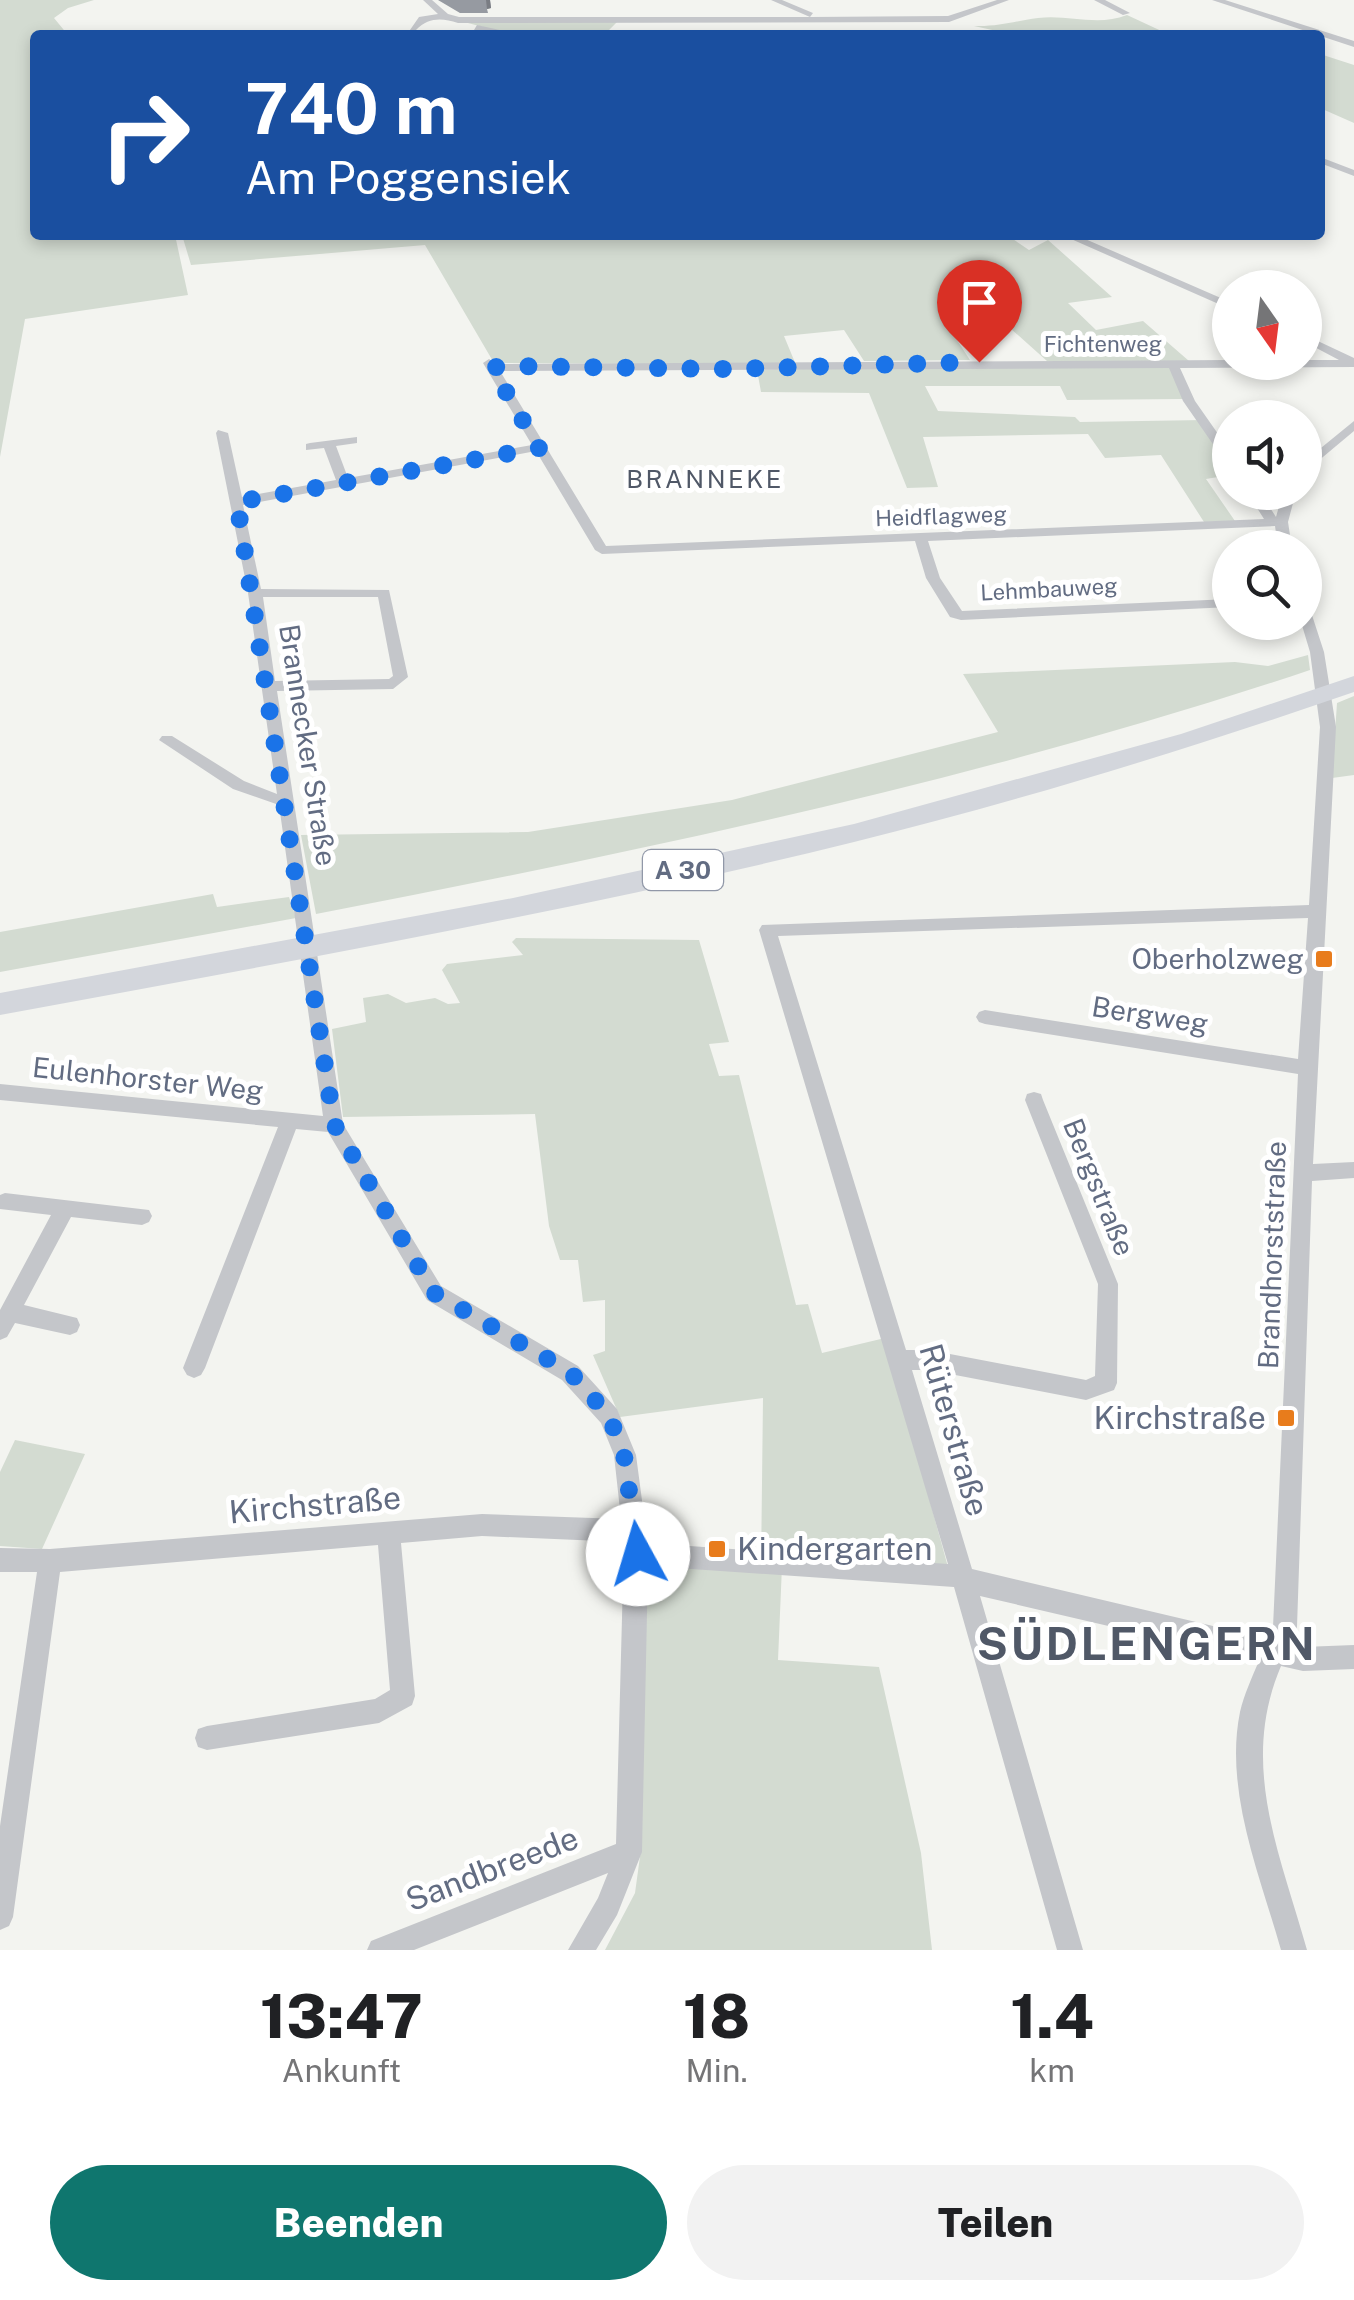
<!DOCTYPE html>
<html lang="de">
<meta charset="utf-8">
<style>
body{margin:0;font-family:"Public Sans",sans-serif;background:#f2f2f2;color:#202124;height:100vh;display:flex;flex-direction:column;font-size:38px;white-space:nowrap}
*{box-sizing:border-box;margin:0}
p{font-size:32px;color:#757577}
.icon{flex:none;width:55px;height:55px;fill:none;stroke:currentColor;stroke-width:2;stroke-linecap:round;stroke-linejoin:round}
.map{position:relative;height:1950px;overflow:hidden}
.side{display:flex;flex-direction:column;background:#fff;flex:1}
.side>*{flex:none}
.banner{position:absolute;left:30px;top:30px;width:1295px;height:210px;border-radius:10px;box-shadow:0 5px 15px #0003;background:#1a4fa0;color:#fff;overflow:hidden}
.needle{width:65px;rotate:166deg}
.buttons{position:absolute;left:1212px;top:270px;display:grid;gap:20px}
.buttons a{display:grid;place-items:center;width:110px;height:110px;border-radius:50%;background:#fff;box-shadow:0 5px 15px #0003;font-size:50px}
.pin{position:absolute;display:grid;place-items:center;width:85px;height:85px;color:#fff;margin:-102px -42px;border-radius:50% 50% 50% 0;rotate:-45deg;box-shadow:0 0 10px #0007}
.pin .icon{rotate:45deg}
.me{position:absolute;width:110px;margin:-55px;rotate:354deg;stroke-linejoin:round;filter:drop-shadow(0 0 8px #0008)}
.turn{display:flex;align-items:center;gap:35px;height:210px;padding:0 50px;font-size:45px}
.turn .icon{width:130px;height:130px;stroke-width:2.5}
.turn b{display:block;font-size:70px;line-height:85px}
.eta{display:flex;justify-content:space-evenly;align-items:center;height:170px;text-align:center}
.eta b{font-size:60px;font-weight:800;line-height:70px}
.button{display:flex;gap:20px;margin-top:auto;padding:20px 50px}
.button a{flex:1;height:115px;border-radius:60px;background:#0f766e;color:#fff;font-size:40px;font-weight:800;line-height:115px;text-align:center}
.button a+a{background:#f2f2f2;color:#202124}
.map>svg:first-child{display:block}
</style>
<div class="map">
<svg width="1354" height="1950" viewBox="0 0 1354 1950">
<rect width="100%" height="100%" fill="#f3f4f0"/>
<path fill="#d3dbd1" d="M0 0H94L68 8 54 18 68 35H35V235H175L188 295 25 319 0 457Z
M1127 15 1170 35 1056 31 1015 35 974 26C998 27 1015 21 1038 18 1068 14 1097 27 1127 15Z
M618 21 608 31 642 35H514L464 22Z
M1320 54 1354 65V123L1320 108Z
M182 235H1007L1029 250 1048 240 1112 297 1068 303 1096 330 1143 321 1189 361H1047L1010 328 947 325 970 360 864 361 844 330 784 336 796 365 494 363 425 245 191 265Z
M902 365 1170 368 1183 399 1067 400 1060 386H925L938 411 1075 417 1080 422 1204 420 1230 462V475L1206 479 1235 521 1204 522 1161 455 1105 458 1088 434 923 437 938 487 907 488 869 393 761 392 757 370Z
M1308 655 1310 670C984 779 652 849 316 914L301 835 528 832 732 800 998 732 963 674 1235 662 1268 666Z
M1354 696V775L1332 778 1337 703Z
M213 894 217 907 289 897 296 918 0 972V932Z
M516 938 699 940 729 1042 709 1044 719 1076 739 1075 796 1305 808 1304 822 1353 885 1338 951 1578 782 1566 778 1660 879 1667 921 1853 932 1950H605L635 1893 642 1842 643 1582 647 1569 656 1563 761 1568 763 1398 620 1417 593 1355 605 1351V1300L583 1302 578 1260H560L549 1226 535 1114 343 1117 332 1029 366 1022 363 998 388 994 406 1003 435 998 448 1004 460 1003 442 970 447 964 523 955 512 942Z
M15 1440 85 1454 42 1549 0 1546V1472Z"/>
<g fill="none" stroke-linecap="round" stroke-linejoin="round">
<path fill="#c4c6ca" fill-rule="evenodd" d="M423 0H432L448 14 459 17H810L771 0H782L813 13 810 17 948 16 997 0H1009L949 22 458 23C442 18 429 17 416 30H410L419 17 438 14Z
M1094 0H1105L1130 13 1123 15Z
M1212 0H1225L1354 41V47Z
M477 25 513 33 514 35 474 30Z
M1320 157 1354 170V176L1320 163Z
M1062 235H1076L1230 302V309Z
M1305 335 1354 358V367L1180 368 1195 401 1230 451V464L1226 463 1183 401 1169 368 500 371 606 546 1264 519 1247 492H1260L1276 517 1283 492H1296L1288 522 1292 548H1278L1275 526 928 541 940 578 962 611 1230 599V607L961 620 950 617 926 578 915 541 602 554 595 550 536 451 243 505 261 589 389 590 408 677 393 689 277 691 343 1124 441 1286 578 1366 617 1409 636 1455 645 1523 648 1531 647 1543 948 1564 759 930 762 925 1309 905 1320 727 1310 652 1301 622H1305V608L1310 609 1324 652 1336 727 1313 1164 1354 1162V1178L1312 1181 1297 1627 1290 1644 1303 1647 1354 1645V1669L1303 1671 1281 1666C1239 1765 1280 1853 1307 1950H1281C1260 1875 1224 1791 1240 1712 1244 1695 1252 1677 1259 1661L980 1596 1083 1950H1057L954 1587 648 1566 642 1852 617 1915 596 1950H568L598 1898 608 1873 414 1950H367L371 1941 616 1844 624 1542 482 1536 401 1543 415 1696 412 1705 379 1723 207 1750 198 1747 195 1738 198 1729 207 1726 375 1699 390 1690 378 1545 60 1572 13 1917 9 1926 0 1930V1826L37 1572H0V1548L50 1549 482 1514 621 1519 614 1455 601 1423 562 1380 427 1300 328 1132 296 1129 205 1368 201 1375 194 1378 187 1375 183 1368 278 1127 0 1100V1084L323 1116 279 805 233 789 159 740 162 736H172L244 781 277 794 248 593 216 433 218 430 228 433 242 497 336 480 324 448 306 450V444L310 443 357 437V443L336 446 348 478 532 445 483 363 489 359 496 364 1230 360V362H1305V360H1339L1305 342ZM263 597H378L393 676 389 679 275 681ZM1308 918 1298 1059 985 1010 979 1012 976 1017 979 1022 985 1024 1298 1074 1273 1627 1268 1639 972 1569 912 1370H929L1086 1400 1114 1390 1117 1383 1118 1284 1043 1100 1041 1094 1034 1092 1027 1094 1025 1100 1098 1284 1095 1376 1086 1380 929 1350H906L778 936Z
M1354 421V431L1305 472V461Z
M5 1193 149 1210 152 1216 149 1222 142 1225 71 1217 24 1305 77 1318 80 1325 77 1332 70 1335 15 1323 7 1337 0 1340V1310L51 1215 0 1209V1195Z"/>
<path fill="#d3d6dc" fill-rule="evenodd" d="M1354 676V692C1189 749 1023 800 854 842 572 912 285 962 0 1015V993L513 898 854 824 1181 734Z"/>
</g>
<path fill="#969aa1" d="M438 0H490L491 8 487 9 488 13H460Z"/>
<path fill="#7a7d83" d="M486 0H490L491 8 487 9Z"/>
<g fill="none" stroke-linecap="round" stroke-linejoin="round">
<path stroke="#1a73e8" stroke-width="18" stroke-dasharray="0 32.4" d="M638 1554 624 1455 609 1416 570 1372 434 1293 334 1124 237 502 539 448 492 368 501 366 726 369 979 362"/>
</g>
<g fill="#e87c1c" stroke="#fff" stroke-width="4">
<rect x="1314" y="949" width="20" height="20" rx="5"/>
<rect x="1276" y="1408" width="20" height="20" rx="5"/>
<rect x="707" y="1539" width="20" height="20" rx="5"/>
</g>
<g text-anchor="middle" stroke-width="10" stroke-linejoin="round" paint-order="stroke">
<g font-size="22" fill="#626c82" stroke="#fff">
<text x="1103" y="352">Fichtenweg</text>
<text transform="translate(941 516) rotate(-2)" y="8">Heidflagweg</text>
<text transform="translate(1049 589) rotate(-3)" y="8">Lehmbauweg</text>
</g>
<g font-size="25" letter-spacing="2.5" fill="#505867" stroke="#fff">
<text x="705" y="488">BRANNEKE</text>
</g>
<rect fill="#fff" stroke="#9198a8" stroke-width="2.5" x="643" y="850" width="80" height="40" rx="8"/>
<g font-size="25" font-weight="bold" fill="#626c82">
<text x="683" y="879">A 30</text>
</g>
<g font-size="28" fill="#626c82" stroke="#fff">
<text transform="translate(308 745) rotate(81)" y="10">Brannecker Straße</text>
<text transform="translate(1150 1015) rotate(9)" y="10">Bergweg</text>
<text transform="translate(148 1079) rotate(6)" y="10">Eulenhorster Weg</text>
<text transform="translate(1099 1187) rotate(68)" y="10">Bergstraße</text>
<text transform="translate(1272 1255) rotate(-88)" y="10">Brandhorststraße</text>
</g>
<g font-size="28" fill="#626c82" stroke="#fff" text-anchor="end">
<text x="1304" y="969">Oberholzweg</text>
</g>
<g font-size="32" fill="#626c82" stroke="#fff" text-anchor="end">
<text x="1266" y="1429">Kirchstraße</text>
<text x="737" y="1560" text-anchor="start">Kindergarten</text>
</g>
<g font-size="32" fill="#626c82" stroke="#fff">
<text transform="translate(954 1430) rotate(74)" y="11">Rüterstraße</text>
<text transform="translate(315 1505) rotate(-5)" y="11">Kirchstraße</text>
<text transform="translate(492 1869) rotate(-21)" y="11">Sandbreede</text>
</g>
<g font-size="45" font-weight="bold" letter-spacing="2.5" fill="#505867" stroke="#fff">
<text x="1147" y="1660">SÜDLENGERN</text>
</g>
</g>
</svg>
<div class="buttons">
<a><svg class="needle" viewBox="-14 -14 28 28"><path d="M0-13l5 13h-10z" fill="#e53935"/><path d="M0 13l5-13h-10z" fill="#757577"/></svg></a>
<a><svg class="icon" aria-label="sound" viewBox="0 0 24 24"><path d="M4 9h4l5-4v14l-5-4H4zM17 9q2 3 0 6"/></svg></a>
<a><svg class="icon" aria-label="search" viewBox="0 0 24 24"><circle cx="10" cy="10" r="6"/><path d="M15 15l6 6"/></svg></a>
</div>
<div class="pin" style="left:979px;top:362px;background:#d93025"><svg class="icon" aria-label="arrive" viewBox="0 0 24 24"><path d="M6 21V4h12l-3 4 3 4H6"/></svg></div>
<svg class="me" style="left:638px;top:1554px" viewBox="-20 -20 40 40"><circle r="19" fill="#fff"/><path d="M0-13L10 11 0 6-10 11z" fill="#1a73e8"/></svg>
<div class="banner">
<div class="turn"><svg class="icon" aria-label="right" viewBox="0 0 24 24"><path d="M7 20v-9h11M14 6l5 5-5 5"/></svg><div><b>740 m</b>Am Poggensiek</div></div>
</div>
</div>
<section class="side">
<div class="eta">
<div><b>13:47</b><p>Ankunft</p></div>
<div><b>18</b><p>Min.</p></div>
<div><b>1.4</b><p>km</p></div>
</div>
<div class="button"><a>Beenden</a><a>Teilen</a></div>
</section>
